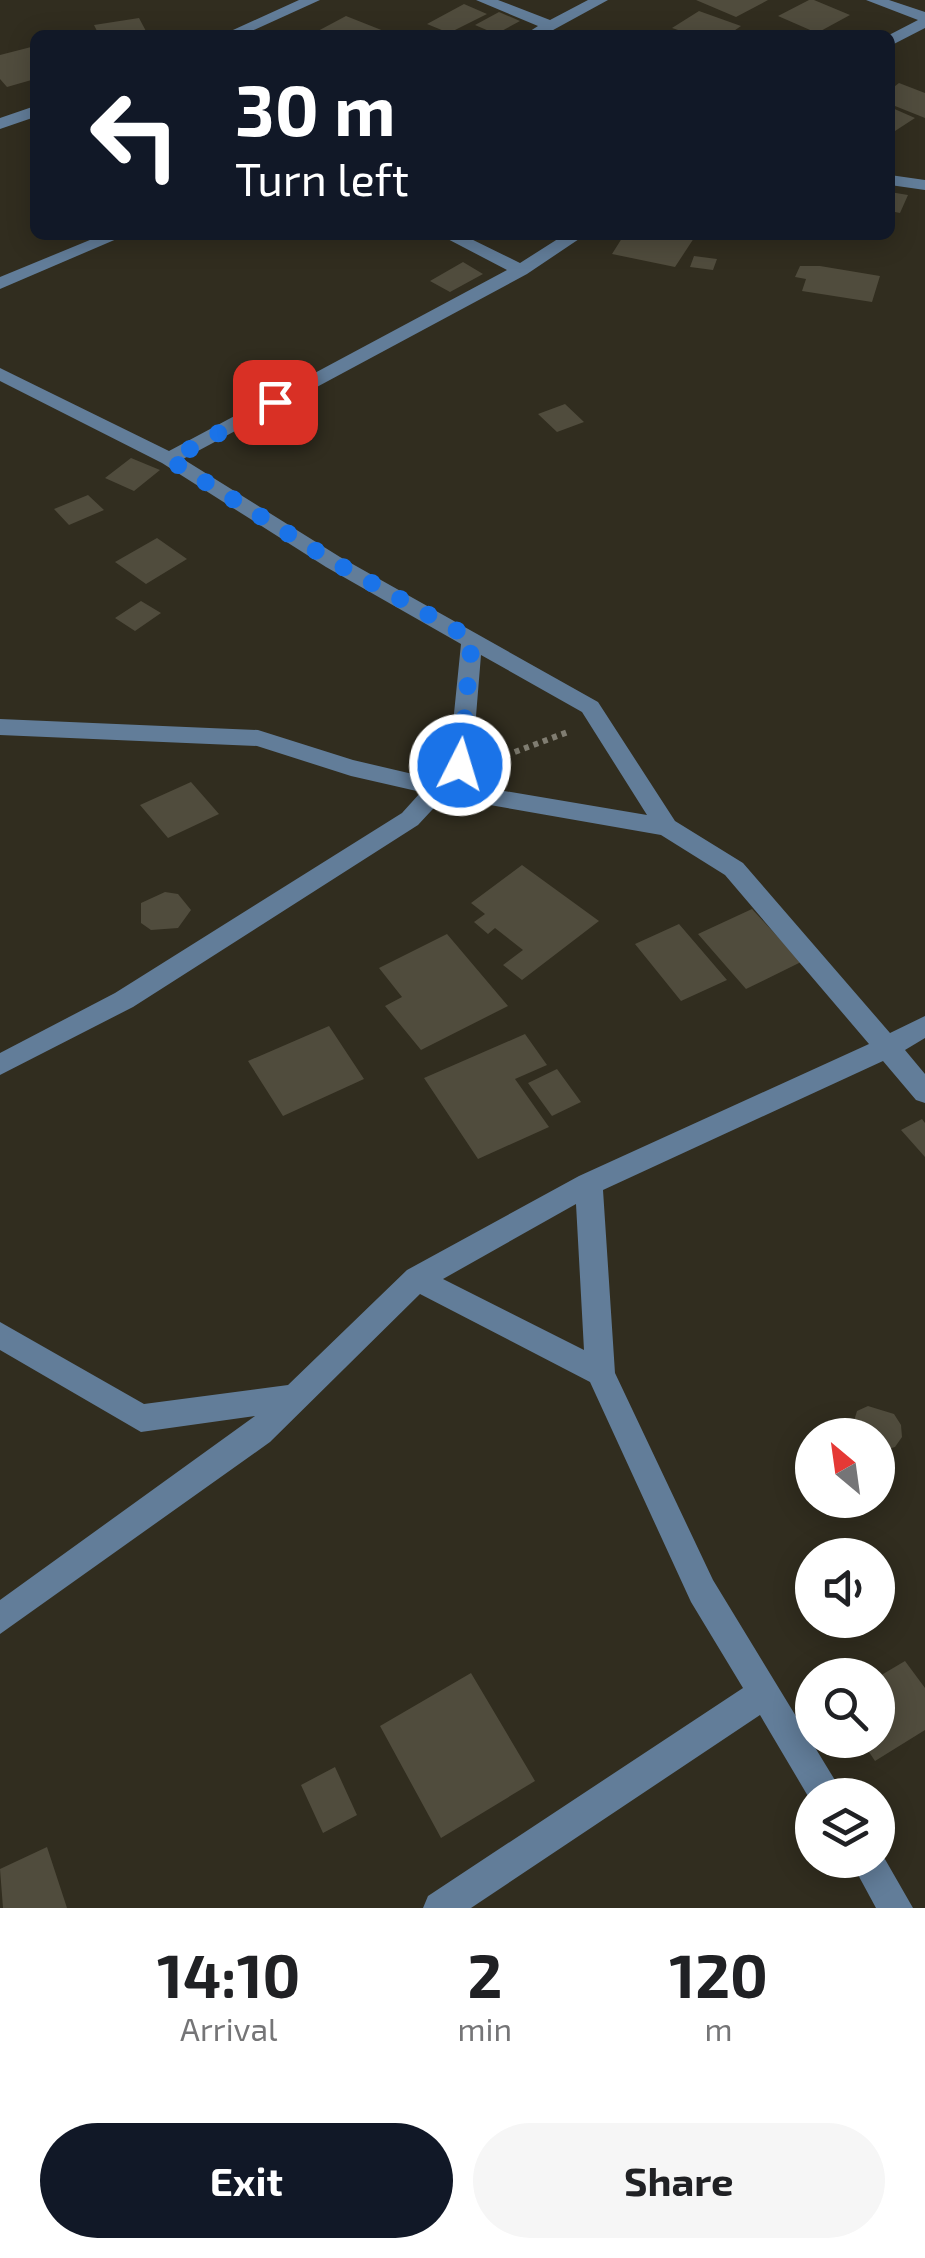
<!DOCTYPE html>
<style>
body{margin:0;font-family:"Exo 2",sans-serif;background:#f6f6f6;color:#202124;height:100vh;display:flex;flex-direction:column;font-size:38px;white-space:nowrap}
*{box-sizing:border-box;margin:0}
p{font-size:32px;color:#757577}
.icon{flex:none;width:55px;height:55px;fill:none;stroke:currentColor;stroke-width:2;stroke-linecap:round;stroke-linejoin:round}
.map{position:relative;height:1908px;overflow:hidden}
.sheet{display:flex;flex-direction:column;background:#fff;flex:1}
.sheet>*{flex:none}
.hud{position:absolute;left:30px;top:30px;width:865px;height:210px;border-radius:15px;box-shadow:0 5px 25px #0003;background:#111827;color:#fff;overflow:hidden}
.needle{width:65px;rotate:331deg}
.fabs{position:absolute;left:795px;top:1418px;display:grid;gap:20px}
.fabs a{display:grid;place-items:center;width:100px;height:100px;border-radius:50%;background:#fff;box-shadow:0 5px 25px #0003;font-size:50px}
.pin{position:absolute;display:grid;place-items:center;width:85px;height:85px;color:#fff;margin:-42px;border-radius:20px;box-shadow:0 5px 15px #0006}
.me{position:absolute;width:110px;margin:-55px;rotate:5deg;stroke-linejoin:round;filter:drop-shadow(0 0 8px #0008)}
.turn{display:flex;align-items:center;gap:35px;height:210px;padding:0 40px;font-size:45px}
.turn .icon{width:130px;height:130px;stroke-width:2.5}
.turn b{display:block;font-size:70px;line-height:85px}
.eta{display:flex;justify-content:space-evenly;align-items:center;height:170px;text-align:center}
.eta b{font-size:60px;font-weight:700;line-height:70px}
.action{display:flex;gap:20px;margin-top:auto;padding:20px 40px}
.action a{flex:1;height:115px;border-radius:60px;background:#111827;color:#fff;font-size:40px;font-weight:700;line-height:115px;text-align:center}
.action a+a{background:#f6f6f6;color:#202124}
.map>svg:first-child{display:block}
</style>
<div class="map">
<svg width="925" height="1908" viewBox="0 0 925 1908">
<rect width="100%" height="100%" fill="#312d1f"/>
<path fill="#504c3d" d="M696 0H768L736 17Z
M809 0H814L850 15 817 33 778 16Z
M464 4 487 14 449 33 427 24Z
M699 11 741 26 728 35H693L672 28Z
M499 12 520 21 496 34 475 25Z
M346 16 394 35 316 32Z
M139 18 147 33 99 35 94 25Z
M35 46V79L7 87 0 79V55Z
M899 83 925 93V118L890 104V90Z
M890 107 915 118 895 131 890 129Z
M890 192 908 195 900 213 890 211Z
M624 235H696L675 267 612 254Z
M694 256 717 259 713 270 690 267Z
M463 262 483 274 450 292 430 281Z
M800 266H820L880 276 872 302 802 291 806 279 795 277Z
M565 404 584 422 557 432 538 414Z
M131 458 160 470 134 491 105 478Z
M88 495 104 510 69 525 54 509Z
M157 538 187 559 146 584 115 562Z
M141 601 161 613 135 631 115 618Z
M191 782 219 814 168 838 140 805Z
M522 865 599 921 522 980 503 965 523 950 495 928 488 934 474 922 485 914 471 903Z
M165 892 178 894 191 910 178 928 151 930 141 923V903Z
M752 909 801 962 746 989 698 934Z
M679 924 727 980 681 1001 635 944Z
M447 934 508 1006 421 1050 385 1006 402 997 379 968Z
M329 1026 364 1079 283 1116 248 1061Z
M525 1034 547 1065 515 1079 549 1127 478 1159 424 1078Z
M557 1069 581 1102 552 1116 528 1083Z
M922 1119 925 1123V1157L901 1130Z
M868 1406 894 1414 901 1425 902 1437 895 1447 878 1452V1435L850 1434 857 1411Z
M905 1661 925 1688V1730L875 1761 861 1740H878V1677Z
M471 1673 535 1781 441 1838 380 1726Z
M335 1767 357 1815 323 1833 301 1785Z
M47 1847 67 1908H3L0 1869Z"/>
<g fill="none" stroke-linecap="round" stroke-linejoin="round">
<path stroke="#807d71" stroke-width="6" stroke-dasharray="5 5" stroke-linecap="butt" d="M496 759 568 732"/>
<path fill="#627d99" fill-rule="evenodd" d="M299 0H320L243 35H222Z
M476 0H498L550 20 588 0H608L544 35H524L538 26Z
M866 0H889L925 12V28L890 46 889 35 918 20Z
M35 106V117L0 129V118Z
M890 175 925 180V190L890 185Z
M102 235H126L0 289V277Z
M440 235H463L520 263 564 235H585L527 274 183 459 340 557 598 702 675 821 743 863 890 1033 925 1016V1038L905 1050 925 1074V1103L916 1100 883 1061 603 1190 615 1373 713 1580 844 1795H812V1803L760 1715 471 1908H423L428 1896 743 1688 691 1602 590 1382 420 1294 270 1442 0 1634V1600L255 1416 141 1432 0 1350V1322L144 1404 288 1385 407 1270 579 1176 869 1044 725 875 661 835 444 797 418 825 133 1007 0 1075V1053L115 993 402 813 421 792 351 776 257 746 0 735V719L258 730 353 760 434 779 449 763 461 644 326 567 162 463 0 381V368L169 451 507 270ZM481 655 582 712 647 815 457 783 472 765ZM576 1204 584 1350 443 1279Z
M878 1847 913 1908H876L850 1860H878Z"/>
</g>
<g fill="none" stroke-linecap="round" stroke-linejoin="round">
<path stroke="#1a73e8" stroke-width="18" stroke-dasharray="0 32.4" d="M275 402 170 460 334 562 472 639 460 765"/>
</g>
</svg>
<div class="fabs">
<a><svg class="needle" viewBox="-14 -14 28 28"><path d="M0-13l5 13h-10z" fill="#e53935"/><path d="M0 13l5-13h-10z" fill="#757577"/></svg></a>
<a><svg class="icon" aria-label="sound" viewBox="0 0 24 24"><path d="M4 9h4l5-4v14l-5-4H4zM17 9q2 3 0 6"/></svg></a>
<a><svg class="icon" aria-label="search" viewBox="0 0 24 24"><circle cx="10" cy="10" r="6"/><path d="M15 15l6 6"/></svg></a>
<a><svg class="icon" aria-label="layers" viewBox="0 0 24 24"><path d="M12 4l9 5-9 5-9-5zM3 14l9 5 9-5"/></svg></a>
</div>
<div class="pin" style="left:275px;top:402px;background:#d93025"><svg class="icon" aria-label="arrive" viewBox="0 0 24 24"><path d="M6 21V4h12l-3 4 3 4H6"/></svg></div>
<svg class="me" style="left:460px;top:765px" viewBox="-20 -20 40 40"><circle r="17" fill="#1a73e8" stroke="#fff" stroke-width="3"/><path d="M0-11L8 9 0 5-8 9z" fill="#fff"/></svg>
<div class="hud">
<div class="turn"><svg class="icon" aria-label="left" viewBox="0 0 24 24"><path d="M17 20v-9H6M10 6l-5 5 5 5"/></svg><div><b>30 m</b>Turn left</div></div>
</div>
</div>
<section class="sheet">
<div class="eta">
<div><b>14:10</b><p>Arrival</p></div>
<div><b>2</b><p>min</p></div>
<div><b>120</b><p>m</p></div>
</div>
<div class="action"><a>Exit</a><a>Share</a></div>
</section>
